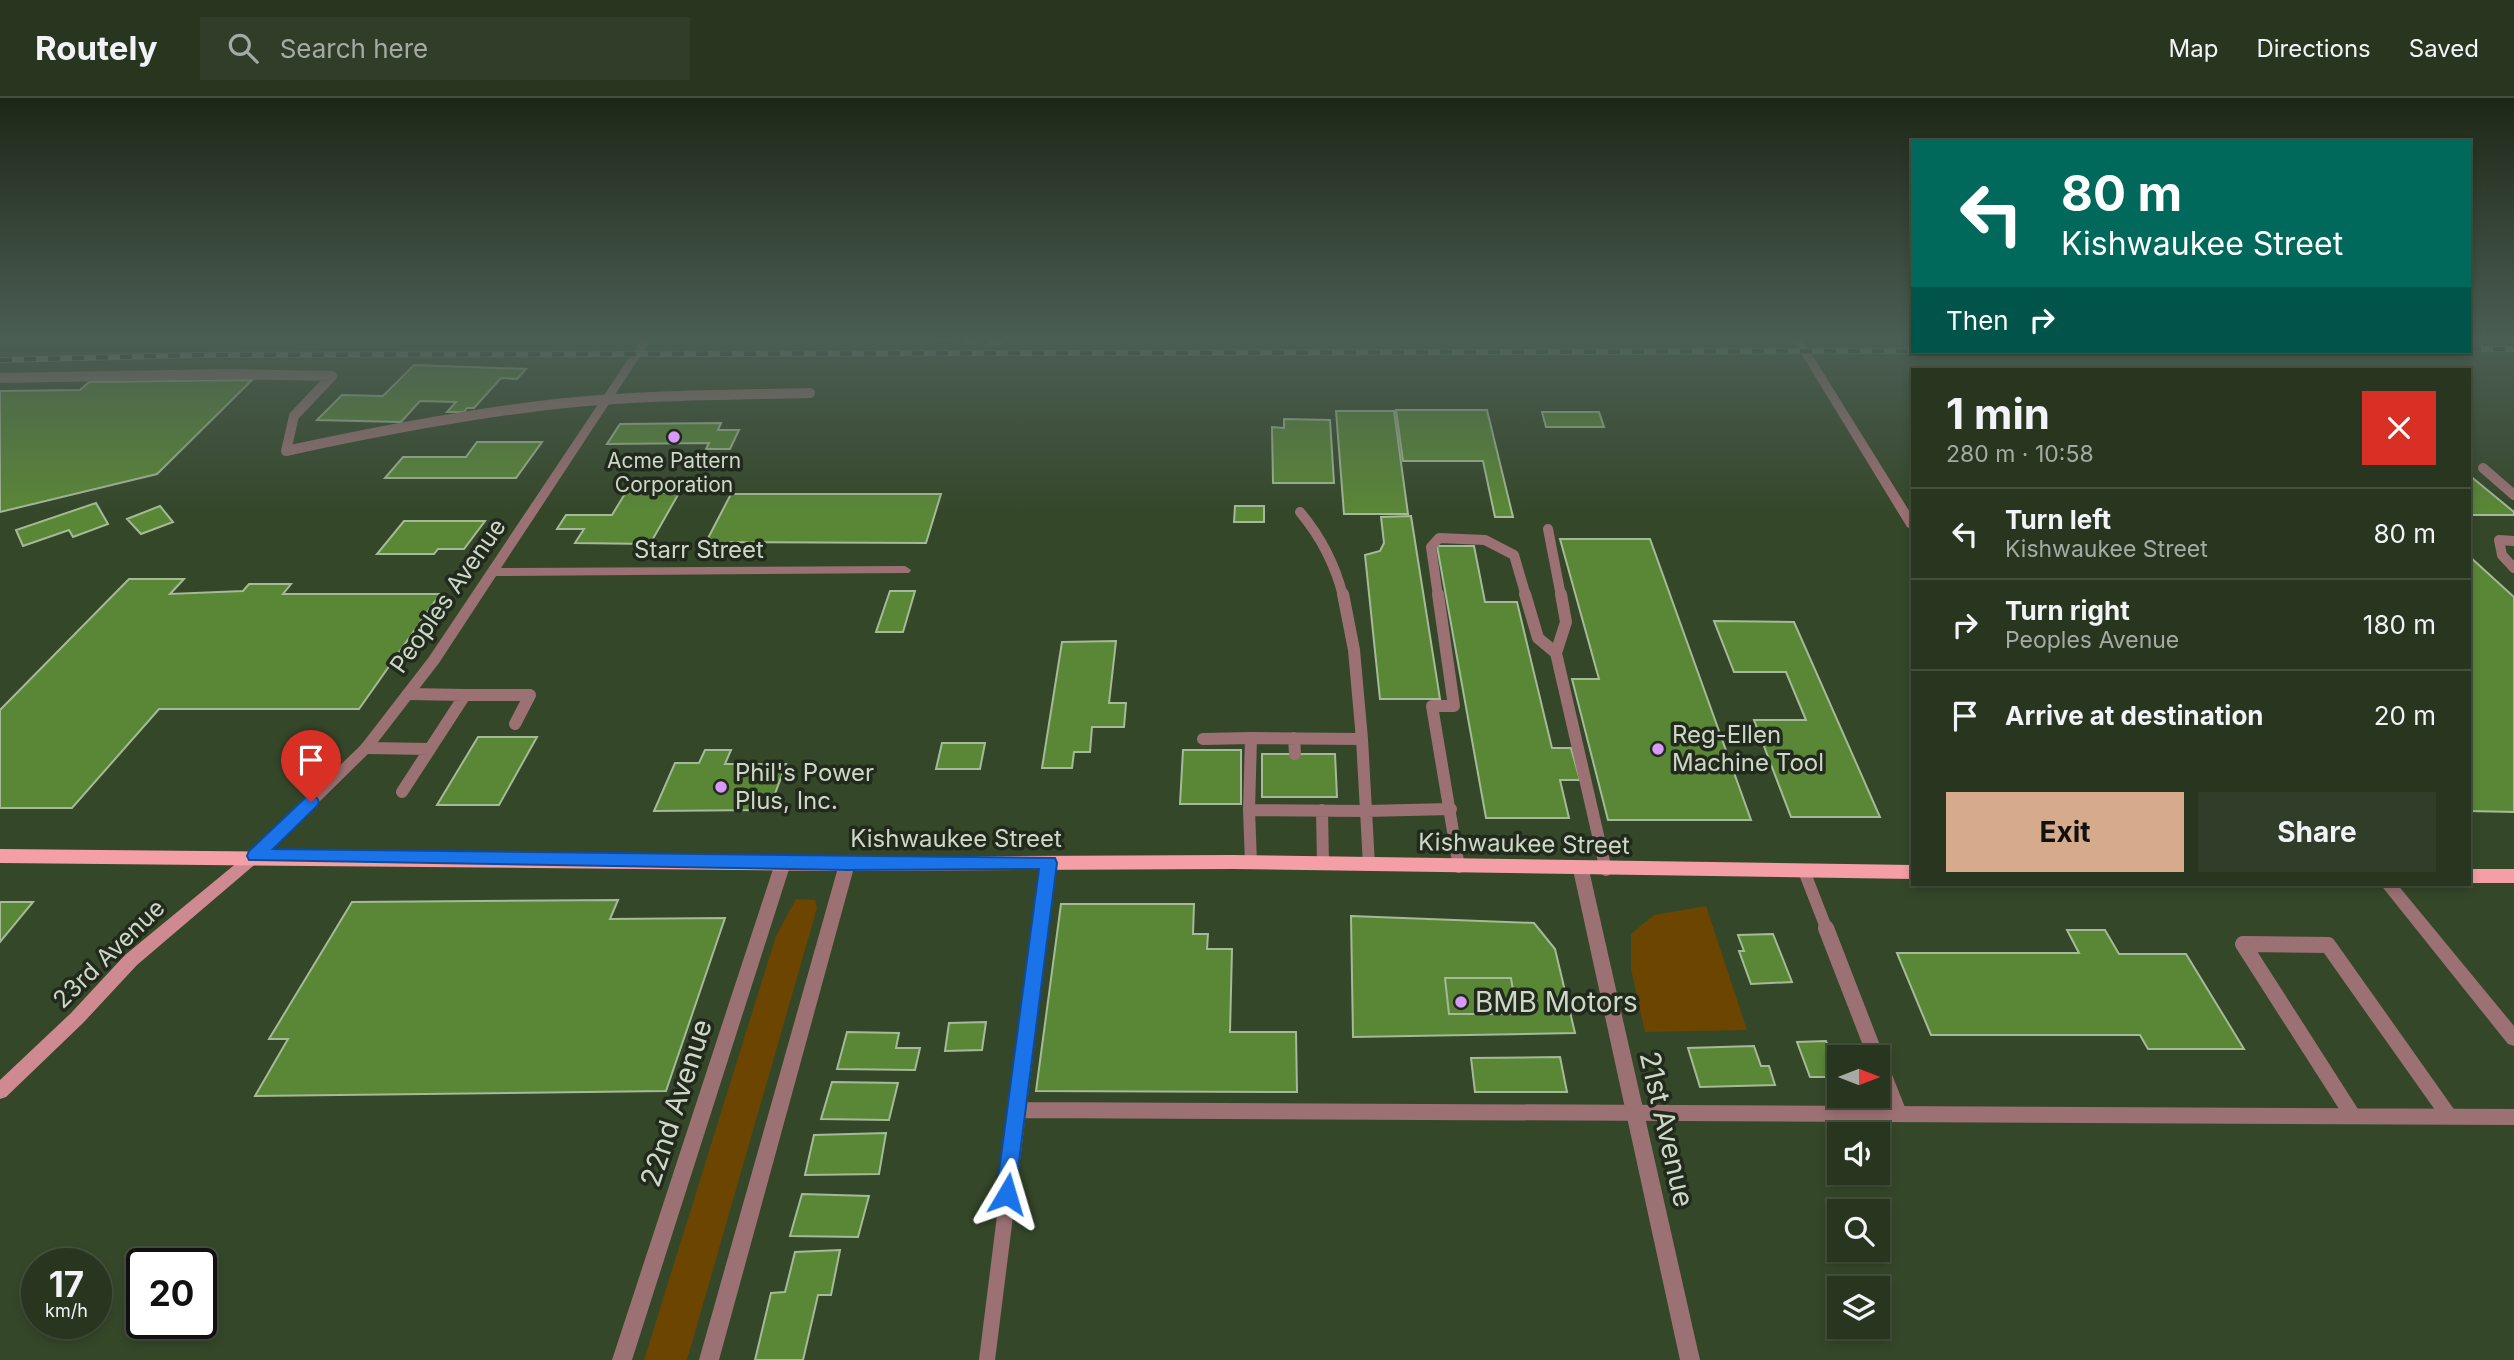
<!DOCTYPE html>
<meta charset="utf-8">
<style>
body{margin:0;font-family:Inter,sans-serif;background:#303d28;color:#f1f3f6;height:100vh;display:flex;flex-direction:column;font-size:26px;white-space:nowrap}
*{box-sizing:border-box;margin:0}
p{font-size:23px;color:#a5aba4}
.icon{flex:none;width:38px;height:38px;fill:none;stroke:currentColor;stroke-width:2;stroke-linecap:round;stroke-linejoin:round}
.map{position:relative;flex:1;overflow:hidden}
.drawer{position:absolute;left:1911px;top:270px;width:560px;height:518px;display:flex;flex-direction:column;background:#28351f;border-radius:0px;box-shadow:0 4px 10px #0003,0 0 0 2px #44503d}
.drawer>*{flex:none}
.banner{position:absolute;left:1911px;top:42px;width:560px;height:214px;border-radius:0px;box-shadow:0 4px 10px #0003,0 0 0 2px #44503d;background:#00695c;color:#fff;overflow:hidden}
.needle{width:46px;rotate:90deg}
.buttons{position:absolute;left:1827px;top:947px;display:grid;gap:14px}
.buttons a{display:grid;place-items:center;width:63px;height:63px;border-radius:0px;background:#28351f;box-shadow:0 4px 10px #0003,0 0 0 2px #44503d;font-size:35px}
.speed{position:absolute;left:21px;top:1150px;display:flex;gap:14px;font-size:35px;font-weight:700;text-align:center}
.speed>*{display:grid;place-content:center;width:91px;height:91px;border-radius:50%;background:#28351f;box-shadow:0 4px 10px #0003,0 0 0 2px #44503d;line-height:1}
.speed small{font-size:18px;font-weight:400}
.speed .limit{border:4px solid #111;border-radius:10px;background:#fff;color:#111}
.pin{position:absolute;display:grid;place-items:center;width:60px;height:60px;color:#fff;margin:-72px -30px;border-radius:50% 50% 50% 0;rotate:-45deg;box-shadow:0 0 7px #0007}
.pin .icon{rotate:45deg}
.me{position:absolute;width:77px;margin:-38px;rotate:7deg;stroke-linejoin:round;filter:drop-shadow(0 0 5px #0008)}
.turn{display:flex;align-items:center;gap:24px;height:147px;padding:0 35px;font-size:32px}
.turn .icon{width:91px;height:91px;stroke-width:2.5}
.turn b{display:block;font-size:49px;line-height:60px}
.then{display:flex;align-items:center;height:66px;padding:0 35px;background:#0003;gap:14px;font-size:26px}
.round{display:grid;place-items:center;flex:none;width:74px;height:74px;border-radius:0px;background:#303d28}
.head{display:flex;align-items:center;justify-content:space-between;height:119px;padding:0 35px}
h1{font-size:42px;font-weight:700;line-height:52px}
.cta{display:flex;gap:14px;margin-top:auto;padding:14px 35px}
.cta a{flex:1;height:80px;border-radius:0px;background:#d6ab8b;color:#111;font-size:28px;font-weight:700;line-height:80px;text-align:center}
.cta a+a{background:#303d28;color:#f1f3f6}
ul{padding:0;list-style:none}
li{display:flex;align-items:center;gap:21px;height:91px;padding:0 35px;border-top:2px solid #44503d}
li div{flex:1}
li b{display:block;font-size:26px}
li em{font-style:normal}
header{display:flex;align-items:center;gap:42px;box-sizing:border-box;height:98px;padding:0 35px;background:#28351f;border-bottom:2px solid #44503d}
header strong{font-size:33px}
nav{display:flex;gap:38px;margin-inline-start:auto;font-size:24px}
.search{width:490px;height:63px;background:#303d28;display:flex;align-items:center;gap:18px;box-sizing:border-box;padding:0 24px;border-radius:0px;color:#a5aba4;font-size:26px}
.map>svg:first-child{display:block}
</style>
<header>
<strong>Routely</strong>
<div class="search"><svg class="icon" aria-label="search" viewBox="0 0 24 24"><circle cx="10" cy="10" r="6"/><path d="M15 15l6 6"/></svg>Search here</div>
<nav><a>Map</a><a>Directions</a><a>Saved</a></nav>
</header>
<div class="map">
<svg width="2514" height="1262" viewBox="0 0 2514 1262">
<rect width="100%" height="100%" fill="#354729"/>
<path fill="#6c4500" d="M796 801 815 802 817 810 687 1262H644L776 838Z
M1706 808 1747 932 1645 934 1631 871V836L1654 817Z"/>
<path fill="#5a8736" stroke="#a5ba98" stroke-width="2" d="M414 267 526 271 517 281 501 280 474 310H467L464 314H447L456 304 420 303 401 324 317 322 342 297 383 298Z
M252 282 157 376 0 414V293L80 292 89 284Z
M1396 312H1487L1513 419H1495L1483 363H1403Z
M1336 313H1394L1408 416H1344Z
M1542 314H1599L1604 329H1546Z
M1284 321 1330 322 1334 385H1273L1272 329 1284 330Z
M721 325 718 332H739L730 351H706L709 345 607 346 620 326Z
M477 344H542L516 380H385L403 359H466Z
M2469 377 2514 414V417H2469Z
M626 394 679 395 650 446 575 445 584 431H557L566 417H612Z
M731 396H941L926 445 706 444Z
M96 405 108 426 73 439 69 432 23 448 16 432Z
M160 408 173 424 141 436 127 421Z
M1235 408H1264V424H1234Z
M1411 418 1440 601H1380L1365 457 1380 453 1384 445 1381 419Z
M404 423H485L464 451H438L434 456H377Z
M1560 441H1650L1751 722H1608L1572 581H1599Z
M1437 448H1474L1485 504H1517L1552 650H1571L1580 682H1560L1569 720H1486Z
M2469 458 2514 499V714L2469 713Z
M129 481H184L170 496 243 493 249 486H291L283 496H440L359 611H159L72 710H0V612Z
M890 493H915L903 534H876Z
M1714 523 1794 524 1880 719H1791L1754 622H1806L1786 574H1734Z
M1116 543 1109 605H1126L1124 629H1092L1090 654H1074L1072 670H1042L1062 544Z
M478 639H537L499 707H437Z
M942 645H985L980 671H936Z
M705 652H731L725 666H786L769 712 654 713 675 665H699Z
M1183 652H1241V706H1180Z
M1262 656H1335L1337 699H1262Z
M618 802 610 821 725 820 666 993 255 998 288 941H269L352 804Z
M0 804H33L0 844Z
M1061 806H1194L1193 836H1208L1207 851H1232L1230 934H1296L1297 994 1036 993Z
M1351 818 1534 825 1555 851 1575 935 1353 939Z
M2067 832H2105L2119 856H2186L2244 951H2148L2140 937H1931L1897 855H2079Z
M1773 836 1792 884 1751 886 1739 853H1744L1738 837Z
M1445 880H1511L1517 916H1449Z
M986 924 982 952 945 953 949 925Z
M847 934 899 935 896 950H920L915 972 837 971Z
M1826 943 1839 979H1810L1797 944Z
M1754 948 1761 968H1769L1775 987 1700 989 1688 950Z
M1560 959 1567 994H1475L1471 960Z
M832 984 898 985 889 1022 821 1021Z
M886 1035 879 1076 805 1077 814 1037Z
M802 1096 869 1098 858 1139 790 1138Z
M840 1152 831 1197H818L803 1262H755L771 1195 785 1194 795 1154Z"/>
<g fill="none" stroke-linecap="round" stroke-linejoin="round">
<path stroke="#9c7174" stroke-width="10" d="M0 280 229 276 332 278 294 318 286 353C378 333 471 315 565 305 646 297 728 297 810 295
M2483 370 2514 397
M1300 414C1321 439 1335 466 1343 498
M1548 431 1561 498
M2514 443 2499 442 2502 457 2514 470
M1438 498 1431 449 1439 440 1485 442 1514 457 1526 498"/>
<path stroke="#9c7174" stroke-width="12" d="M1343 496 1354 552 1362 641
M1438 496 1454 608H1432L1459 769
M1525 496 1538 540 1556 555
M1561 496 1566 524 1556 555 1606 772
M465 597H530L515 626
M1251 640 1362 641 1366 713 1249 712Z
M1294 640 1295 656
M1203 641 1251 640
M366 650 430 651
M402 694 465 597 408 596
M1249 712 1251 765
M1322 712 1323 766
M1369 767 1366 713 1451 711
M1804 773 1827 832
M1041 832 1049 765"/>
<path stroke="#9c7174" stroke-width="16" d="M1826 830 1876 959
M1878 963 1899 1016
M1017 1012 2514 1019
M2353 1018 2243 846 2328 847 2449 1018
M987 1262 1041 830"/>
<path fill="#9c7174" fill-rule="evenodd" d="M643 239H653L501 470 905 468 911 472 909 475 496 478 439 565 371 653 260 762H250L247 758 250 754 361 647 429 559Z
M1791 239H1801L1913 419V432L1907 429Z
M783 759 788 761 791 765 632 1262H612L775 765 778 761Z
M847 760 852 762 855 766 719 1262H699L839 766 842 762Z
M1581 766 1586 768 1589 772 1700 1262H1680L1573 772 1576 768Z
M2380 786H2397L2514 928V948L2508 946Z"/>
<path fill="#ce8a90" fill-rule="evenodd" d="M255 752 260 754 263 758 260 762 137 867 83 925 6 999 0 1001V982L71 915 125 857 250 754Z"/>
<path fill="#f49ea6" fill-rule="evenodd" d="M0 751 847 759 1233 757 1913 767V781L1233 771 847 773 0 765Z
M2469 771H2514V785H2469Z"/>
<g stroke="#909d87" stroke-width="6">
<path id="rail" d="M929 239 999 245
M2469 251H2514
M0 262 197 257 1913 253"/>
</g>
<use href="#rail" stroke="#222a1d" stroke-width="4.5" stroke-dasharray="12" stroke-linecap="butt"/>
</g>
<linearGradient id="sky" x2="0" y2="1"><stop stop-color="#1d2717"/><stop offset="0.58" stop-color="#4b5e54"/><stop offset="1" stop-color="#4b5e54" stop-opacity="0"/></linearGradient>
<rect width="2514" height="415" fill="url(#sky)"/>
<path fill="#1a73e8" stroke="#114b97" stroke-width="2" d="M311 698 317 700 319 704 317 708 273 751 1055 760 1057 765 1014 1103 1007 1106 999 1103 996 1096 1039 771 847 772 249 762 247 758 249 753 305 700Z"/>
<g fill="#d89af8" stroke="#222a1d" stroke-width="2.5">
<circle cx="674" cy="339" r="7"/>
<circle cx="1658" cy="651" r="7"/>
<circle cx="721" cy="689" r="7"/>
<circle cx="1461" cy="904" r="7"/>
</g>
<g text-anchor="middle" stroke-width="7" stroke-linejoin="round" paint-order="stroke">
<g font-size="21" fill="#ced8c7" stroke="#222a1d">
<text x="674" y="370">Acme Pattern<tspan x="674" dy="24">Corporation</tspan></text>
</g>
<g font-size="24" fill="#ced8c7" stroke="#222a1d">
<text x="699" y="460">Starr Street</text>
<text transform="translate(448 498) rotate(-55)" y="8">Peoples Avenue</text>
<text x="956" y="749">Kishwaukee Street</text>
<text transform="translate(1524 746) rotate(1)" y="8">Kishwaukee Street</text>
<text transform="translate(109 856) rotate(-44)" y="8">23rd Avenue</text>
</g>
<g font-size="24" fill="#ced8c7" stroke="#222a1d" text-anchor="start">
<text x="1672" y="645">Reg-Ellen<tspan x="1672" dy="28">Machine Tool</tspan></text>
<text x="735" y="683">Phil's Power<tspan x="735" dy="28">Plus, Inc.</tspan></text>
</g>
<g font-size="28" fill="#ced8c7" stroke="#222a1d" text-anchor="start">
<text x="1475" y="914">BMB Motors</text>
</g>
<g font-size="28" fill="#ced8c7" stroke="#222a1d">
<text transform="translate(676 1005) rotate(-72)" y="10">22nd Avenue</text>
<text transform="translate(1667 1031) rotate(77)" y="10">21st Avenue</text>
</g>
</g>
</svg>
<div class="buttons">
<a><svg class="needle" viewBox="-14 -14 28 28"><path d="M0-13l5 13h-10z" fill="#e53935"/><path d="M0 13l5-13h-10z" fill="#a5aba4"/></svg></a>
<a><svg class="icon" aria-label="sound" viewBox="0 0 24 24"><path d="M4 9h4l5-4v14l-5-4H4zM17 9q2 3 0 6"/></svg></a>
<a><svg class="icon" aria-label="search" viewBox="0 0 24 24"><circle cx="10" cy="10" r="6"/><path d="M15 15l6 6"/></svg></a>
<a><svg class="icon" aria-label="layers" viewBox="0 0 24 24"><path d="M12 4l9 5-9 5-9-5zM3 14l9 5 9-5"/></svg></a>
</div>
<div class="speed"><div>17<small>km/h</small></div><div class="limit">20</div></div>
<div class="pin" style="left:311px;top:704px;background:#d93025"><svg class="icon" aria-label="arrive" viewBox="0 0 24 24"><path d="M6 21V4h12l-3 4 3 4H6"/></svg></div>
<svg class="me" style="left:1007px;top:1096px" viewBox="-20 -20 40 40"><path d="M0-17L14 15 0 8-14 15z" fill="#1a73e8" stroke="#fff" stroke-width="4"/></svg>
<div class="banner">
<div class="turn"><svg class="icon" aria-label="left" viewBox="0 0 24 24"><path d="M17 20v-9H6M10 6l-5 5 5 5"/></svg><div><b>80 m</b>Kishwaukee Street</div></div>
<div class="then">Then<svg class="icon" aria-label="right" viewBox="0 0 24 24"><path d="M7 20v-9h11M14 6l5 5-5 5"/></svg></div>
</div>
<section class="drawer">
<div class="head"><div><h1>1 min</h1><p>280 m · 10:58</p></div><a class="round" style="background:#d93025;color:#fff"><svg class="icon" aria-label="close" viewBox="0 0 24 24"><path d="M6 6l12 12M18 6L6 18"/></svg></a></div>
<ul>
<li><svg class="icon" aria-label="left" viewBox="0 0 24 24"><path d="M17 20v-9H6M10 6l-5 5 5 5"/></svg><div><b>Turn left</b><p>Kishwaukee Street</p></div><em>80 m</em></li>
<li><svg class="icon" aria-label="right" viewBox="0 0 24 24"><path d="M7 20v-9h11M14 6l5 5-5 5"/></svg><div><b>Turn right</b><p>Peoples Avenue</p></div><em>180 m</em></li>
<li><svg class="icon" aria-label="arrive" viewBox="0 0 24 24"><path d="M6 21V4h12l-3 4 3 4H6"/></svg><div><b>Arrive at destination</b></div><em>20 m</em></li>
</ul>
<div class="cta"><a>Exit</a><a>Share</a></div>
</section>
</div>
